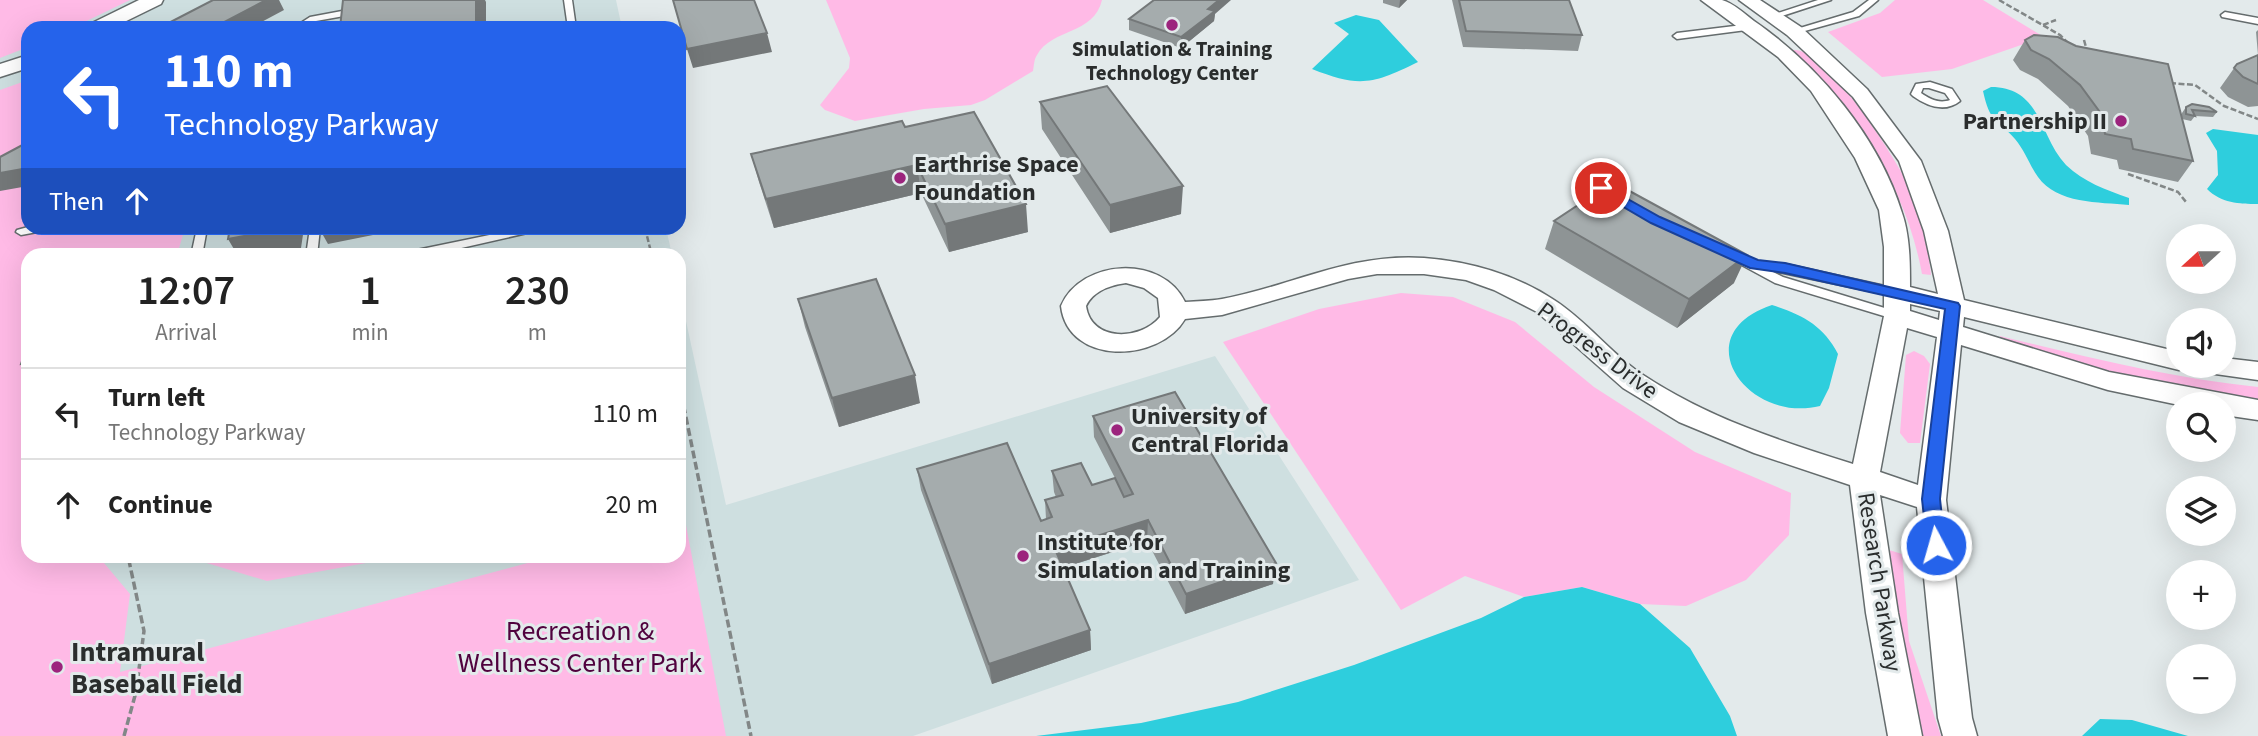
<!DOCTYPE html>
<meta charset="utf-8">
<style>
body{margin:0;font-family:"Source Sans 3",sans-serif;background:#f6f6f6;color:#222;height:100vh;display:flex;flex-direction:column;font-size:26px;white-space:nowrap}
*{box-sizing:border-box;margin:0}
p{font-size:23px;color:#767676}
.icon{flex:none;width:38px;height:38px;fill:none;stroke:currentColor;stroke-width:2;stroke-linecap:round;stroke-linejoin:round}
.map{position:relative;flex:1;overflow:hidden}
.details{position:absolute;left:21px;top:248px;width:665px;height:315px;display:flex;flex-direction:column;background:#fff;border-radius:21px;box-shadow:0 7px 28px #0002}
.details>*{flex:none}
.top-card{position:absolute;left:21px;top:21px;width:665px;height:214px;border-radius:21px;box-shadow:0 7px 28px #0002;background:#2563eb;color:#fff;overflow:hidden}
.needle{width:46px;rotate:249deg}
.buttons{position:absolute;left:2166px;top:224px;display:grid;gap:14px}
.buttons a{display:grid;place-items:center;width:70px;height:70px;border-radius:50%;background:#fff;box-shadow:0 7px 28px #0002;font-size:35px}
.pin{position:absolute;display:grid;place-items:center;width:60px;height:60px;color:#fff;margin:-30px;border:4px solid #fff;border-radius:50%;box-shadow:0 2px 7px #0007}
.me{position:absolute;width:77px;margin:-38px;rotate:354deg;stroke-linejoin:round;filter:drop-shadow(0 0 5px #0008)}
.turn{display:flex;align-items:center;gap:24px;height:147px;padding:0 28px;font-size:32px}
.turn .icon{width:91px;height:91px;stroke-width:2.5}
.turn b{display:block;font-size:49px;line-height:60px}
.then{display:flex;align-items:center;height:66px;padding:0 28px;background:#0003;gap:14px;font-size:26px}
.eta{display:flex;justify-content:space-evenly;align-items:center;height:119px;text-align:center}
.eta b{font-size:42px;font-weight:600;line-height:49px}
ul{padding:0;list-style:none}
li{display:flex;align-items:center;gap:21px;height:91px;padding:0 28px;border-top:2px solid #e0e0e0}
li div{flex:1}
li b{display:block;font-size:26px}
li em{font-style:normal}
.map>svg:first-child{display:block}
</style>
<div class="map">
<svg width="2258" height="736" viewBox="0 0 2258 736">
<rect width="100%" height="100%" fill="#e3eaeb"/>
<path fill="#cedfe0" d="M0 0H616L622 28H28V228H666L672 255 28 256V556H679V289L726 505 1215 356 1359 580 913 736H0Z"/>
<path fill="#ffbae6" d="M0 0H130L72 28H28V47L0 58Z
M826 0H1102C1094 35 1052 28 1037 55 1034 59 1034 66 1033 71L985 100 971 105 924 109 855 121 825 110 820 105 849 68 850 58Z
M1895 0H1983L2044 37 1952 69 1882 77 1828 32 1880 13Z
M1794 50C1828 49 1905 170 1916 202 1925 225 1928 251 1931 275L1922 274C1904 177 1856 124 1792 53Z
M28 80V228H185L177 255 28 256V556L99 557 130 594 120 672 550 557 679 556V522L685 520 726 736H0V90Z
M1401 293 1453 297 1515 322 1594 387 1695 452 1791 493 1789 535 1746 580 1686 606 1640 604 1582 587 1524 597 1465 576 1401 610 1223 342 1319 309Z
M2000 336C2086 357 2170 378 2258 387V404L2169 389 2000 341Z
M1914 351 1924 356 1930 364 1920 443H1908L1900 433 1906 355Z
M1889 550 1902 554 1909 641 1941 736H1919L1897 645Z
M199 557V556L399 557 267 581 200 561Z"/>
<path fill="#2ecedd" d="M1356 15 1379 20 1418 62C1373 84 1360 88 1312 69L1349 34 1334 23Z
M1991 87C2042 87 2039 137 2066 165 2084 182 2106 190 2129 198V205C2099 202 2057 204 2038 177 2029 164 2025 151 2015 139 1995 116 1990 123 1983 91Z
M2213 129 2258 135V204C2239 204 2221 203 2207 189L2218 175 2217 151 2206 133Z
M1772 305C1802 315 1823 325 1838 354L1829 388 1820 406C1746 424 1684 334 1772 305Z
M1582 587 1640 604 1690 648 1730 716 1737 736H1036L1141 723 1238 702 1354 665 1481 618 1524 597Z
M2100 719 2132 720 2188 736H2082Z"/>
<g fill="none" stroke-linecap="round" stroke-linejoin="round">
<g stroke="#656c6d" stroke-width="3">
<path id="lane" d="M564 0H572L576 28H568Z
M1818 0H1831L1776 18 1769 16Z
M1869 0H1878L1859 16 1794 34 1790 31 1853 12Z
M358 8 362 11 361 13 316 21 303 28H293L310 17Z
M2225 12 2258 18V24L2222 17 2221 15Z
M1751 24 1755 27 1754 29 1677 39 1673 36 1677 33Z
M1930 82 1952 89 1960 101C1945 113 1927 106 1913 96L1911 94 1916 84ZM1923 88H1929L1945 93 1950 100C1939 104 1930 99 1921 93Z
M28 227 49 228 48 230 21 235 16 232 17 230Z
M197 228H207L202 256H191Z
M310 228H320L317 256H306Z
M523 228H541L536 231 426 256H402L407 252Z
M1731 250 1755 262 1785 264 1903 290 1905 293 1899 297 1769 270 1783 277 1901 313 1903 316 1897 320 1775 283 1727 257 1725 254Z"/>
</g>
<g stroke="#656c6d" stroke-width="3">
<path id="street" d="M139 0H163L161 4 112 28H87L90 24Z
M1701 0C1707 0 1716 0 1722 0 1733 3 1745 14 1754 21 1818 65 1879 137 1902 213 1910 236 1910 263 1910 287L1938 294 1924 231 1899 161 1853 97 1787 35 1739 0H1760L1801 27 1867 89 1921 161 1948 231 1964 300 2179 352V366H2189L2179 370 1964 317 1963 327 2109 372 2258 400V420L2224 415V404L2179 405 2108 390 1961 345 1946 500 1972 718 1977 736H1943L1938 718 1917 507 1880 495 1898 613 1922 736H1888L1866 613 1850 485 1754 453 1679 422 1623 388 1537 312 1494 290 1466 280 1424 274H1377L1348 279 1222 315 1185 319C1159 363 1068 366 1061 306 1081 259 1162 254 1185 302 1197 301 1210 301 1222 299 1292 286 1349 253 1424 258 1468 261 1517 275 1554 300 1587 321 1611 354 1643 375 1708 418 1780 441 1853 464L1884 316V247L1879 210 1855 158 1811 91 1778 57ZM1126 283 1144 288 1158 298 1160 317C1140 341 1091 342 1086 306 1093 291 1111 285 1126 283ZM1910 304 1940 311 1939 320 1910 311ZM1907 328 1937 337 1918 485 1880 472Z
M28 55V68L0 77V64Z
M2224 358 2258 362V380L2208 373 2204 366H2224Z"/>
</g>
<path stroke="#828787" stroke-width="2.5" stroke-dasharray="6 2.5" stroke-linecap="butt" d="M1999 0 2060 35 2071 46
M2043 25 2056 20
M2084 40 2087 51
M2170 83 2195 85 2224 106 2258 119
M2128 174 2178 192 2186 202
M645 228 652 256"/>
<path stroke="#828787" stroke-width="3.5" stroke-dasharray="8 3.5" stroke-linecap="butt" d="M679 383 751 736
M124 736 136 692 144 631 128 556"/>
<use href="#lane" fill="#fff" fill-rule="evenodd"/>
<use href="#street" fill="#fff" fill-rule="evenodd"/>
</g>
<path fill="#8e9495" d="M1383 0H1407L1399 8 1383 3Z
M1452 0H1569L1582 35 1578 51 1463 47Z
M1215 14 1214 21 1181 48 1129 30V19Z
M2258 30V106L2248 107 2228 97 2220 88 2237 64 2258 55 2256 32Z
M2025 40 2182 117V113L2186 107 2217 112 2213 117 2195 116 2191 121 2182 119 2193 161 2178 182 2119 169 2117 160 2091 154 2088 136 2068 106 2038 79 2020 70 2013 60Z
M1040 102 1181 214 1110 233 1042 129Z
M905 127 1028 232 949 252 921 193 774 228 759 182 751 154Z
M1554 221 1734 283 1677 328 1545 249Z
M798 299 920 403 839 427 805 327Z
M1093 416 1273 584 1185 614 1147 541 1063 568 1090 630 1091 650 992 684 921 490 917 469 1041 521 1046 519 1045 500 1056 497 1054 492 1052 471 1092 485 1115 478 1094 437Z"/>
<path fill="#747879" d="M266 0H279L284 10 250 28H213Z
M476 0H485L486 2V28H476Z
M1219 0H1231L1215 14 1214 21 1181 48V37L1208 9Z
M1400 0H1407L1399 8Z
M767 33 772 52 693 68 687 49Z
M917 165 921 193 774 228 766 199Z
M28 168V186L0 191V173Z
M1183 186 1181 214 1110 233V205Z
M1026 204 1028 232 949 252 945 224Z
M286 228H304L301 248 264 256H238L228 239Z
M319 228H408L328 244Z
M1747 255 1734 283 1677 328 1689 299Z
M28 363V372L21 364Z
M915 375 920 403 839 427 832 398Z
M1148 520 1147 541 1056 570 1055 549Z
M1276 563 1273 584 1185 614 1186 594Z
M1090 630 1091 650 992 684 989 664Z"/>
<path fill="#a5acad" stroke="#747879" stroke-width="2" d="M213 0H266L213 28H159Z
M343 0H476V28H340Z
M673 0H754L767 33 687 49Z
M1154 0H1219L1208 9 1215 11 1181 37 1129 19Z
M1459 0H1569L1582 35 1466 31Z
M2034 35 2058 37 2076 46 2168 64 2193 161 2133 149 2131 139 2105 134 2102 115 2080 85 2049 59 2031 50 2025 40Z
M2258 55V84L2243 77 2234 68 2237 64Z
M1107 86 1183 186 1110 205 1040 102Z
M2192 104 2209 107 2217 112 2192 110 2195 116 2186 114V107Z
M974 112 1026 204 945 224 917 165 766 199 751 154 902 121 905 127Z
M28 142V168L0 173V157Z
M1613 182 1747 255 1689 299 1554 221Z
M230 228H286L228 239Z
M876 279 915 375 832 398 798 299Z
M28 344V363L21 364Z
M1175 392 1276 563 1186 594 1148 520 1055 549 1090 630 989 664 917 469 1007 443 1041 521 1052 517 1045 500 1063 495 1052 471 1081 463 1092 485 1115 478 1124 497 1133 494 1093 416Z"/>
<path fill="#2563eb" stroke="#184099" stroke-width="2" d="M1601 184 1660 217 1758 260 1785 263 1958 303 1960 306 1940 499 1945 545 1942 550 1936 553 1929 550 1927 545 1922 499 1945 309 1785 273 1750 268 1651 223 1596 191V186Z"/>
<g fill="#9c247d" stroke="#e3eaeb" stroke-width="2.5">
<circle cx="1172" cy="25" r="7"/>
<circle cx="2121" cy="121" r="7"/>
<circle cx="900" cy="178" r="7"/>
<circle cx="1117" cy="430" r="7"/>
<circle cx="1023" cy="556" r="7"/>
<circle cx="57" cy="667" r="7"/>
</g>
<g text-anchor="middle" stroke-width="6" stroke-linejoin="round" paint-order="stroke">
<g font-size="21" font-weight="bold" fill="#2a2d2d" stroke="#e3eaeb">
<text x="1172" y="56">Simulation &amp; Training<tspan x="1172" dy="24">Technology Center</tspan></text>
</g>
<g font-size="24" font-weight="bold" fill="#2a2d2d" stroke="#e3eaeb" text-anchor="start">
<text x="2107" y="129" text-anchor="end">Partnership II</text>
<text x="914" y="172">Earthrise Space<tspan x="914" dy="28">Foundation</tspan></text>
<text x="1131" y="424">University of<tspan x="1131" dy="28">Central Florida</tspan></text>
<text x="1037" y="550">Institute for<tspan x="1037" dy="28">Simulation and Training</tspan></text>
</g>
<g font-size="24" fill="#2a2d2d" stroke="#e3eaeb">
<text transform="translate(1598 350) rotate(37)" y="8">Progress Drive</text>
<text transform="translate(1880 582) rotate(81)" y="8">Research Parkway</text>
</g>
<g font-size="28" fill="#50023e" stroke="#e3eaeb">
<text x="580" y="640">Recreation &amp;<tspan x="580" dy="32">Wellness Center Park</tspan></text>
</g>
<g font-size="28" font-weight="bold" fill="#2a2d2d" stroke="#e3eaeb" text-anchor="start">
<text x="71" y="661">Intramural<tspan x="71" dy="32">Baseball Field</tspan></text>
</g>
</g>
</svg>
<div class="buttons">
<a><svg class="needle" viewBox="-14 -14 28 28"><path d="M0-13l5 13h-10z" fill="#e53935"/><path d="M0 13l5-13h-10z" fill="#767676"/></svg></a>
<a><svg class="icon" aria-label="sound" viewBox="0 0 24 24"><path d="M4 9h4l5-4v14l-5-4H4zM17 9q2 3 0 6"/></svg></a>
<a><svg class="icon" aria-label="search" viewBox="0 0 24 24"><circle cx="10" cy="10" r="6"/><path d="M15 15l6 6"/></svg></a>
<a><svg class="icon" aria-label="layers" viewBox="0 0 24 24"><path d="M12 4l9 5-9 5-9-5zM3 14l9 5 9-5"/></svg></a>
<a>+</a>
<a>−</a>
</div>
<div class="pin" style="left:1601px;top:188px;background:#d93025"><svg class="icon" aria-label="arrive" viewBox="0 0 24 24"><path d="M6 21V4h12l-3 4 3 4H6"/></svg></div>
<svg class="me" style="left:1936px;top:545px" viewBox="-20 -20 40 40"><circle r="17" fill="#2563eb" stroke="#fff" stroke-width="3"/><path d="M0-11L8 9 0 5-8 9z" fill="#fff"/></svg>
<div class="top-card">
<div class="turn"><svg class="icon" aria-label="left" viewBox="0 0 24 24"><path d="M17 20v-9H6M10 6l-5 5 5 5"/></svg><div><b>110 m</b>Technology Parkway</div></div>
<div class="then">Then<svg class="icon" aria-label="ahead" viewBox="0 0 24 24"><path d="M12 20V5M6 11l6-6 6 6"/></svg></div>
</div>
<section class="details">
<div class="eta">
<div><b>12:07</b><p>Arrival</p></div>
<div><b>1</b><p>min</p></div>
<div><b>230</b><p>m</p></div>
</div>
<ul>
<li><svg class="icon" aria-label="left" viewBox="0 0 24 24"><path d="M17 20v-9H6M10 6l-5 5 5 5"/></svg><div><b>Turn left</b><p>Technology Parkway</p></div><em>110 m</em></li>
<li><svg class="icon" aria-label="ahead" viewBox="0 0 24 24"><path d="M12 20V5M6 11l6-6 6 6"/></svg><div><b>Continue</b></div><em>20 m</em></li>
</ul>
</section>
</div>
